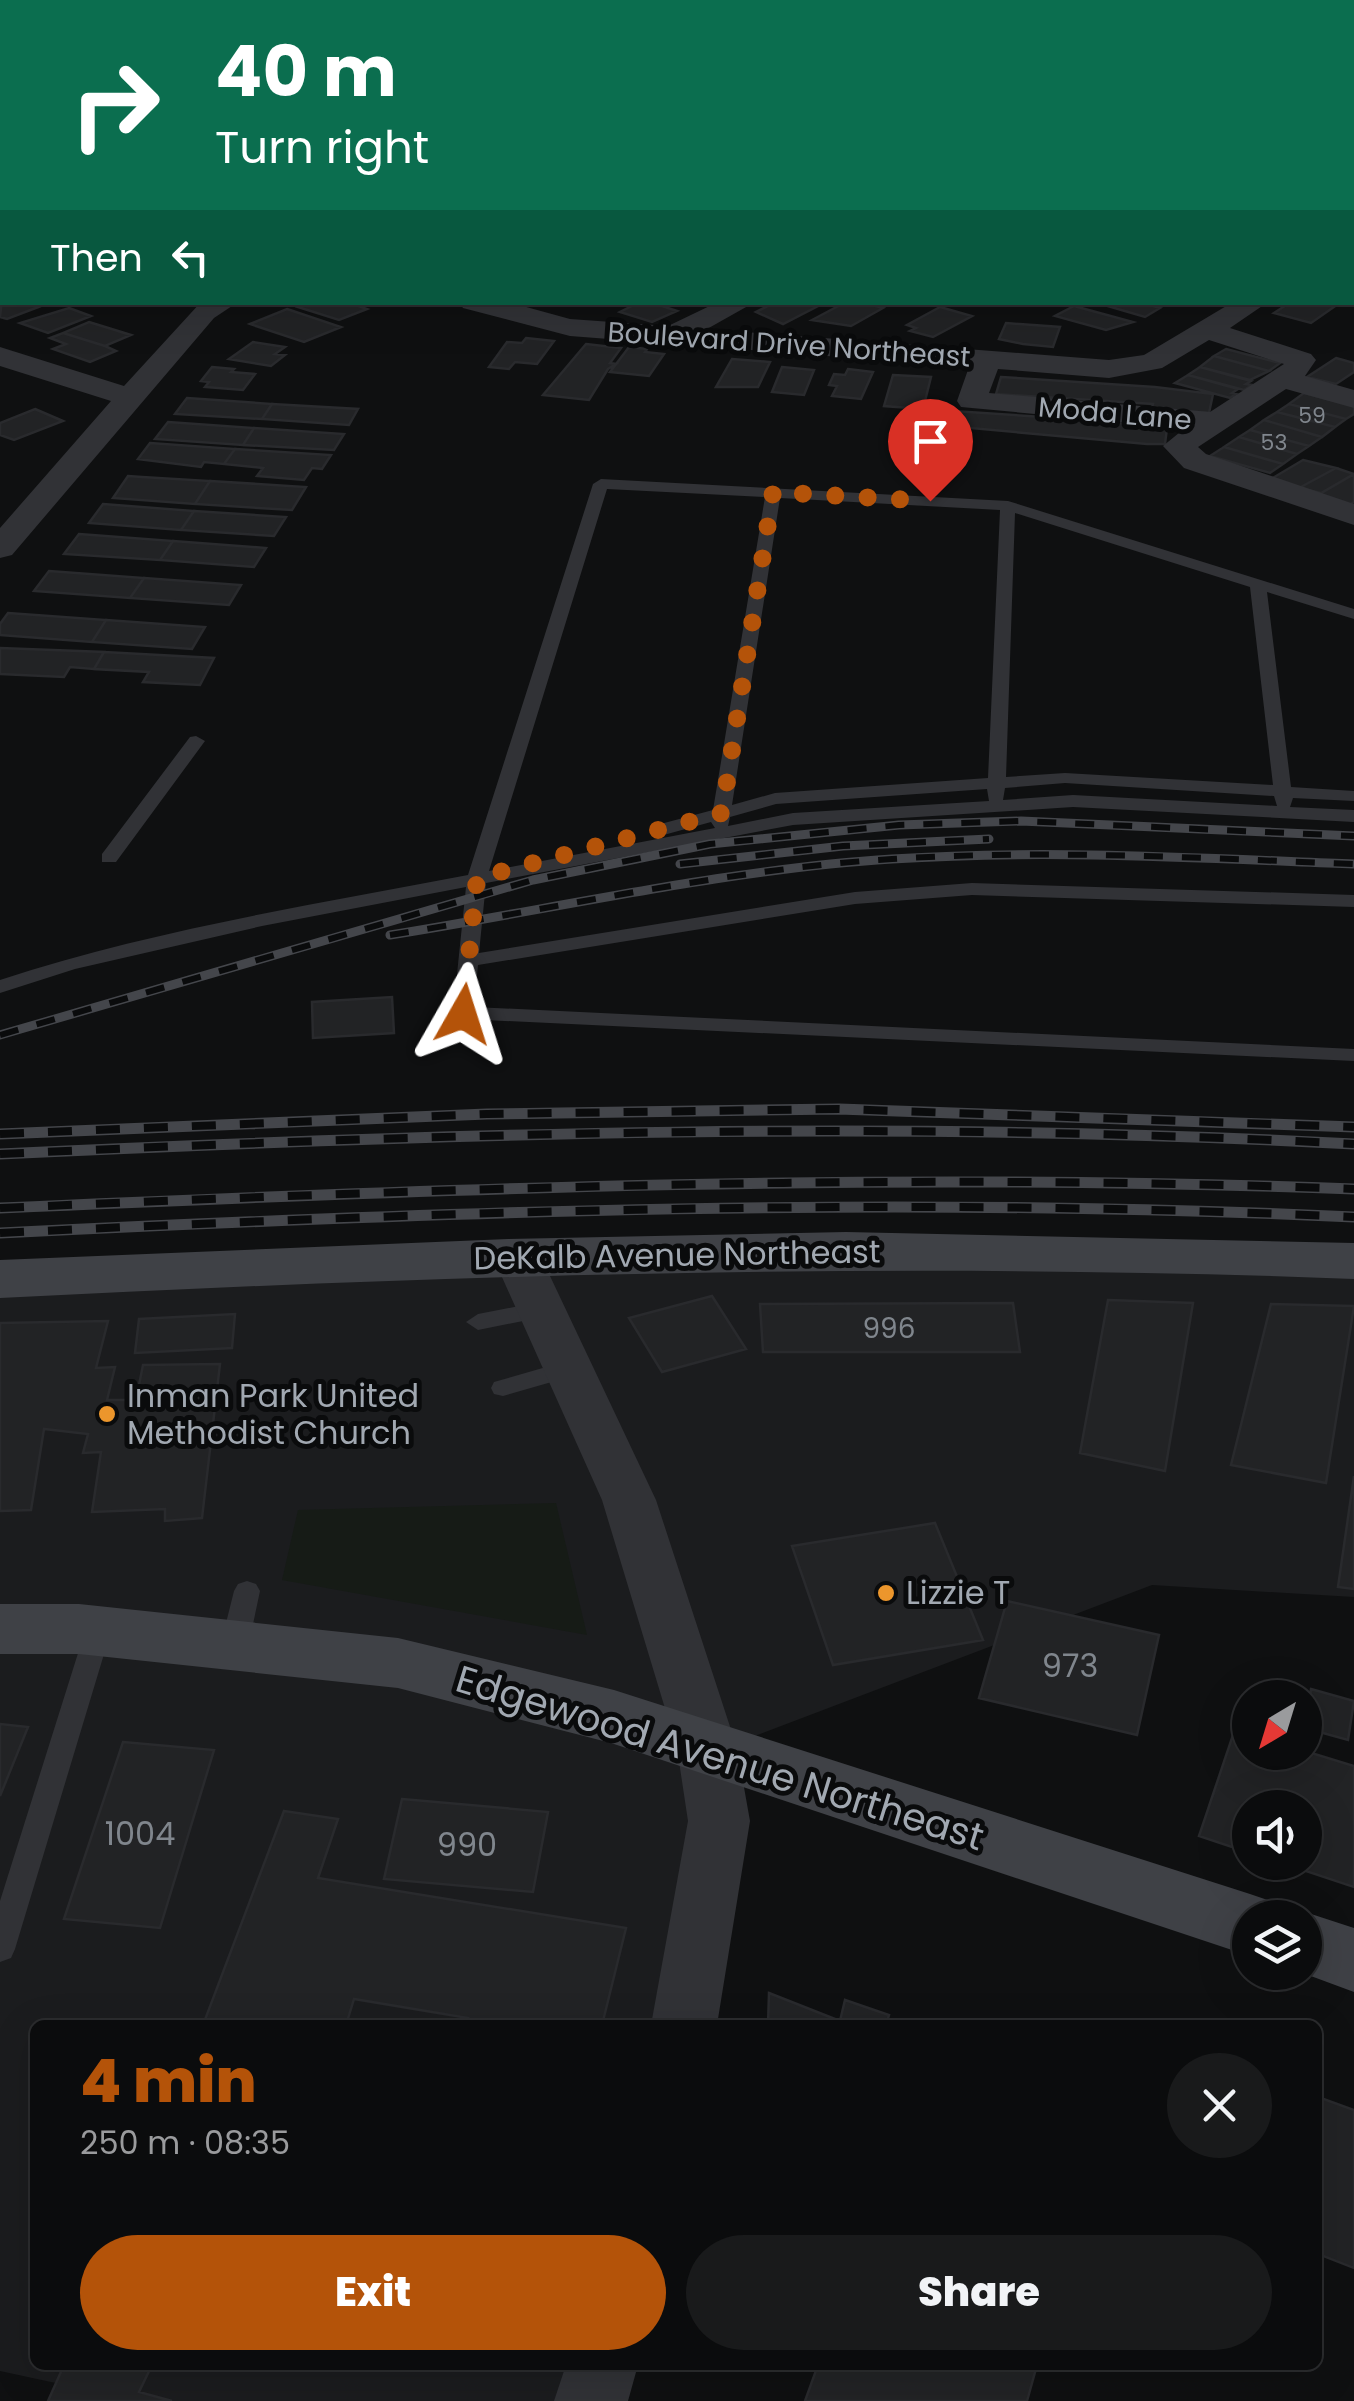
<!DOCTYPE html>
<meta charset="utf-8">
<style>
body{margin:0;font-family:Poppins,sans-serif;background:#191a1b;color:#f1f3f6;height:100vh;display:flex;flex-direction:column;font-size:38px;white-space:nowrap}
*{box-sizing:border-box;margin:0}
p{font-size:32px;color:#9a9b9d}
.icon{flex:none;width:55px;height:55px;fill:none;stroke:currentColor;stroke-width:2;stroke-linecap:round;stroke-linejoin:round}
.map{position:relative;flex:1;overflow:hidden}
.panel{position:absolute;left:30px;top:2020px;width:1292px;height:350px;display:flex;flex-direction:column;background:#0b0c0d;border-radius:15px;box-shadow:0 10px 40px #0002,0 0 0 2px #2b2c2e}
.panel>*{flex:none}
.hud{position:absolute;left:0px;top:0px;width:1355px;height:305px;box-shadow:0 10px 40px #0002,0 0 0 2px #2b2c2e;background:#0b6e4f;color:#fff;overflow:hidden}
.needle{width:65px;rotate:218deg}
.buttons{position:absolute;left:1232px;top:1680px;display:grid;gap:20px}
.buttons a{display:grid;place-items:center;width:90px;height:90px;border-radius:50%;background:#0b0c0d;box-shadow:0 10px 40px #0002,0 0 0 2px #2b2c2e;font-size:50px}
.pin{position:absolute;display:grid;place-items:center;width:85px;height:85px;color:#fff;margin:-102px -42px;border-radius:50% 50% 50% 0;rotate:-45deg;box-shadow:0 0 10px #0007}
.pin .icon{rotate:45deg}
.me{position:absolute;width:110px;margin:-55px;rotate:6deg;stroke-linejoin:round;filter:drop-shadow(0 0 8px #0008)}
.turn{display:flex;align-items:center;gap:35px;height:210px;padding:0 50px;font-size:45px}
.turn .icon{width:130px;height:130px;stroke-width:2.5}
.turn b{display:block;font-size:70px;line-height:85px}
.then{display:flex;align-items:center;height:95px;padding:0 50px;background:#0003;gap:20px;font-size:38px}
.round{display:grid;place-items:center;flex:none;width:105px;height:105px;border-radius:52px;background:#191a1b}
.head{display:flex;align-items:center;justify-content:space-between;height:170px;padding:0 50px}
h1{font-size:60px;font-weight:800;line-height:75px;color:#b45309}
.button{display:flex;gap:20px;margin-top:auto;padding:20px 50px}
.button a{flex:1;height:115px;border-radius:60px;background:#b45309;color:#fff;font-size:40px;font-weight:800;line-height:115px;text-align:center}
.button a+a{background:#191a1b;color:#f1f3f6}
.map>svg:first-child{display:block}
</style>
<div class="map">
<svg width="1354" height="2401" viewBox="0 0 1354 2401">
<rect width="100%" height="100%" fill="#0f1011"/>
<path fill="#1b1c1e" d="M1354 1251V1597L1152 1585 734 1744 690 2025H35V2365H600L591 2401H139L0 2371V1281Z"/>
<path fill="#161b16" d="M556 1503 587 1635 282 1580 298 1510Z"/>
<path fill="#222325" stroke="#292a2d" stroke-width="2.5" d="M2 299V302L41 306 7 319 0 317Z
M309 302H347L367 309 339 320 298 307Z
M640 302H650L677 311 652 322 620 312Z
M776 302H826L783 324 756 312Z
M846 302H861L883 308 851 326 812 320Z
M1094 302H1140L1160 308 1145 317Z
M1291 302H1341L1311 323 1274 313Z
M1074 306 1133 322 1106 330 1055 316Z
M940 307 972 316 933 337 910 331 916 328 907 325Z
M69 308 91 316 48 333 20 323Z
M287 309 341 327 304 342 250 324Z
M89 322 131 335 105 346 63 333Z
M1006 323 1060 327 1053 347 1023 344 999 339Z
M63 333 105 346 116 351 90 362 53 349 66 344 50 338Z
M526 338 554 341 537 364 515 362 509 369 489 367 507 342 522 343Z
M253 342 285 347 275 354 285 355 271 366 229 359Z
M586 344 621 348 610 363 616 364 608 369 589 400 543 395Z
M629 347 647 349 645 352 664 354 649 376 610 372Z
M1226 349 1280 363 1269 371 1214 356Z
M1214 356 1269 371 1250 380 1200 367Z
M1336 358 1354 363V372L1336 384 1307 377Z
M732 359 770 362 758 387H716Z
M212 367 234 369 231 372 255 374 243 390 205 387 209 382 201 381Z
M782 367 814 370 804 395 772 392Z
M1200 367 1251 381 1246 384 1252 385 1244 390 1188 375Z
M848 369 873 372 861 399 832 396 837 386 829 385 834 374 845 375Z
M893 375 931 377 923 409 884 406Z
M1188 375 1238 389 1232 393 1236 394 1230 398 1175 383Z
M1001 377 1155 387 1213 394 1209 413 1152 408 1153 404 996 394Z
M1304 393 1354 406V414L1346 419 1289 404Z
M187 398 272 404 262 419 175 414Z
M272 404 358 409 349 425 262 419Z
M1289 404 1346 419 1335 427 1277 412Z
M35 409 63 421 14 440 0 435V423Z
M953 411 1088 420 1167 428 1165 444H1147L948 426Z
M1277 412 1335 427 1322 437 1264 420Z
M1264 420 1322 437 1309 446 1250 430Z
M168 422 254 428 243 445 155 439Z
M254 428 344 434 334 450 243 445Z
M1250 430 1309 446 1297 454 1239 437Z
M1239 437 1297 454 1283 464 1224 447Z
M150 443 235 449 224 464 204 462 201 467 138 459Z
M1224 447 1283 464 1270 473 1210 456Z
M235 449 331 455 322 469 312 468 304 480 257 476 263 468 224 464Z
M1303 460 1336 468 1299 488 1271 479Z
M1336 468 1354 474 1321 493 1299 488Z
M1354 474V502L1349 505 1318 495Z
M128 476 142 477 210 481 195 504 113 498Z
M210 481 306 487 292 510 195 504Z
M103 504 194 511 181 530 89 523Z
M194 511 286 517 274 536 181 530Z
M79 534 173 541 160 560 64 554Z
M173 541 266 548 254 567 160 560Z
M49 571 144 578 130 598 34 591Z
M144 578 241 585 229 605 130 598Z
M8 613 106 620 92 642 0 635V624Z
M106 620 205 627 192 649 92 642Z
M0 648 104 652 94 669 70 667 64 677 0 674Z
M104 652 214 658 200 685 143 682 149 672 94 669Z
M392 997 394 1033 313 1038 312 1002Z
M712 1296 746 1349 662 1372 629 1318Z
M1108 1300 1193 1303 1165 1471 1080 1453Z
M1013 1303 1020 1352H763L760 1304Z
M1271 1304 1354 1306 1326 1483 1231 1465Z
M235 1314 232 1348 135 1353 139 1319Z
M108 1321 96 1368 115 1367 107 1400H136L143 1365 220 1364 202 1518 165 1521V1509L92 1512 101 1452 83 1453 88 1434 44 1429 31 1510 0 1511V1323Z
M1354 1476V1589L1338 1587Z
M935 1523 983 1640 833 1665 792 1546Z
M1007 1601 1159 1635 1137 1735 979 1698Z
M1311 1689 1354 1701 1348 1740 1305 1728Z
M0 1724 28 1727 0 1796Z
M1235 1729 1250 1733V1752L1305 1751 1354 1766V1887L1279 1862H1305V1808H1250V1853L1199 1836Z
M123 1742 214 1750 160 1928 64 1919Z
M402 1799 548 1812 533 1892 384 1879Z
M284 1811 338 1819 318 1878 626 1928 602 2025H466L468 2018 354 1999 346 2025H203Z
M769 1993 840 2021 845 2000 889 2015 886 2025H768Z
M1318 2097 1354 2110V2268L1318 2254Z
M64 2365 151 2367 139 2392 172 2401H48Z
M818 2365H1037L1027 2401H805Z"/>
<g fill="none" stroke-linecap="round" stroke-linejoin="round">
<path fill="#313236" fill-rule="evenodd" d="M316 0H336L337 2H319Z
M1303 0H1323L1324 2H1306Z
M1352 7H1354V13H1352Z
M0 36H2V43H0Z
M1352 205H1354V213H1352Z
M601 479 1008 501 1354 609V619L1267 592 1291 787 1354 791V801L1293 798 1290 807 1354 810V822L1073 807 793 825 486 883 479 953 855 892 972 883 1354 895V907L972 895 855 904 478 965 474 1007 1354 1049V1061L463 1019 453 1013 466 887 262 926 75 969 0 993V980C152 930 312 905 468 875L593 484ZM607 489 765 497 713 810 653 826 651 830 660 836 711 822 715 828 489 871ZM780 498 1000 510 988 778 775 793 732 805ZM1015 513 1250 587 1273 785 1065 773 1006 777ZM1065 783 1274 796 1277 806 1073 795 1003 800 1005 788ZM987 789 989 801 793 813 728 826 730 817 776 804Z
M196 736 205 741 116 862H102V854L190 737Z
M540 1302 552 1310 548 1316 478 1330 466 1322 478 1314Z
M567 1361 576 1363 579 1369 576 1375 503 1396 494 1394 491 1388 494 1382Z
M247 1581 256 1584 260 1591 249 1643 245 1650 235 1653 225 1650 221 1643 234 1591 238 1584Z
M98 1621 108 1624 111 1631 15 1949 11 1958 0 1962V1901L85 1631 88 1624Z"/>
<path fill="#313236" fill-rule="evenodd" d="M238 0H268L270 2H240Z
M1070 0H1102L1104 2H1072Z
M1354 12V25H1352V12Z
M1352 48H1354V62H1352Z
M0 110H2V124H0Z
M1354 236V252L1352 253V236Z
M201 302H238L214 318 12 555 0 558V528L111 401 0 366V347L124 386Z
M459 302H508L570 319 668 326 718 302H755L707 329 1109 360 1144 355 1233 302H1268L1230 328 1311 354 1316 360 1305 376 1354 390V408L1286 389 1198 447 1206 454 1354 504V525L1184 468 1163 446 1185 428 961 407 957 401 969 367 570 336 463 308ZM1209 340 1284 364 1210 412 989 393 998 369 1109 378 1162 368Z
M517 1241 534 1246 541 1257 656 1500 737 1748 750 1821 717 2025H651L688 1821 677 1748 602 1500 493 1257 500 1246Z
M566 2365H638L628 2401H554Z"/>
<path fill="#3f4146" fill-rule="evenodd" d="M846 1232 1354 1243V1279C902 1261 452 1275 0 1298V1260L508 1239Z
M0 1604H79L398 1638 614 1690 1250 1894 1276 1903 1283 1918H1250V1956L611 1743 398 1688 79 1654H0Z
M1305 1912 1354 1928V1992L1300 1972H1305V1918H1289Z"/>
<path fill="#55585e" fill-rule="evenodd" d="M0 11 2 12V27H0Z"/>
<g stroke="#44464b" stroke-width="9">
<path id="rail-far1" d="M680 864 843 846 989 839
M390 935C553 909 729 869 892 859 1046 849 1200 858 1354 864
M0 1035 533 880 710 844 899 825 1021 821 1354 836"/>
</g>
<g stroke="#44464b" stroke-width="11">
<path id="rail" d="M0 1134 487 1114 839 1109 1354 1127
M0 1154C452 1133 902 1120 1354 1144
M0 1208C452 1188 902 1172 1354 1189
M0 1233C452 1211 902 1196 1354 1217"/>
</g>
<use href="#rail-far1" stroke="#0a0b0c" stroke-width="6" stroke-dasharray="19" stroke-linecap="butt"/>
<use href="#rail" stroke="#0a0b0c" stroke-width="8" stroke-dasharray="24" stroke-linecap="butt"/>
</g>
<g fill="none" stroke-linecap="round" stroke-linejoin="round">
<path stroke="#b45309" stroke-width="18" stroke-dasharray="0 32.4" d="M463 1014 477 878 722 813 773 492 930 501"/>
</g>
<g fill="#ec962c" stroke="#0a0b0c" stroke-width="4">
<circle cx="107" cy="1414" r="10"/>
<circle cx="886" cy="1593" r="10"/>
</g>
<g text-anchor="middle" stroke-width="10" stroke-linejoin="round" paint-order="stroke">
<g font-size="22" fill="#80868d">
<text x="1312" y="423">59</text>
<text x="1274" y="450">53</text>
</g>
<g font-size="28" fill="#a1a8b1" stroke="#0a0b0c">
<text transform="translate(789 344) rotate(4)" y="10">Boulevard Drive Northeast</text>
<text transform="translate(1115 413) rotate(5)" y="10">Moda Lane</text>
</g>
<g font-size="28" fill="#80868d">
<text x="889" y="1338">996</text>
</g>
<g font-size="32" fill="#a1a8b1" stroke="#0a0b0c">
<text transform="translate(677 1255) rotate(-1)" y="11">DeKalb Avenue Northeast</text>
</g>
<g font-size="32" fill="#a1a8b1" stroke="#0a0b0c" text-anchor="start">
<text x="127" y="1407">Inman Park United<tspan x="127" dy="37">Methodist Church</tspan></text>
<text x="906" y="1604">Lizzie T</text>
</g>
<g font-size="32" fill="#80868d">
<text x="1070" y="1677">973</text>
<text x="140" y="1845">1004</text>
<text x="467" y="1856">990</text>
</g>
<g font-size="38" fill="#a1a8b1" stroke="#0a0b0c">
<text transform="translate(720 1758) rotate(17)" y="13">Edgewood Avenue Northeast</text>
</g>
</g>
</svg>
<div class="buttons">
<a><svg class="needle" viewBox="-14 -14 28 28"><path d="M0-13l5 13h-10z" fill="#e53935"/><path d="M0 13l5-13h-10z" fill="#9a9b9d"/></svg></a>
<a><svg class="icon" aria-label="sound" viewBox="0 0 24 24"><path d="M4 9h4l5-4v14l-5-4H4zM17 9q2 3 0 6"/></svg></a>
<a><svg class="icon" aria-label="layers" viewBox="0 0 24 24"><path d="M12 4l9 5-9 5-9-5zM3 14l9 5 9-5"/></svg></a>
</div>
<div class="pin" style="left:930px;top:501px;background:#d93025"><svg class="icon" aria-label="arrive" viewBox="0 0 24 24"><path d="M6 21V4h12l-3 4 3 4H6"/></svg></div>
<svg class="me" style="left:463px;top:1014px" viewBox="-20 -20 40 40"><path d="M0-17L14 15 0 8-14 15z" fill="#b45309" stroke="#fff" stroke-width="4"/></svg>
<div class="hud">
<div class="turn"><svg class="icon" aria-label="right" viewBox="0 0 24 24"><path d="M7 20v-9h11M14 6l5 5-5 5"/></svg><div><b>40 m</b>Turn right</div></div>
<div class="then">Then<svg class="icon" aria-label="left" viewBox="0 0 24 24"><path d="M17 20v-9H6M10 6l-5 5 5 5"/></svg></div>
</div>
<section class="panel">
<div class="head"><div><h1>4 min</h1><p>250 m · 08:35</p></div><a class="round"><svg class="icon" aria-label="close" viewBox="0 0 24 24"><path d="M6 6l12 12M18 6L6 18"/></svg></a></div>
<div class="button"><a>Exit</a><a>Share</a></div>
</section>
</div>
